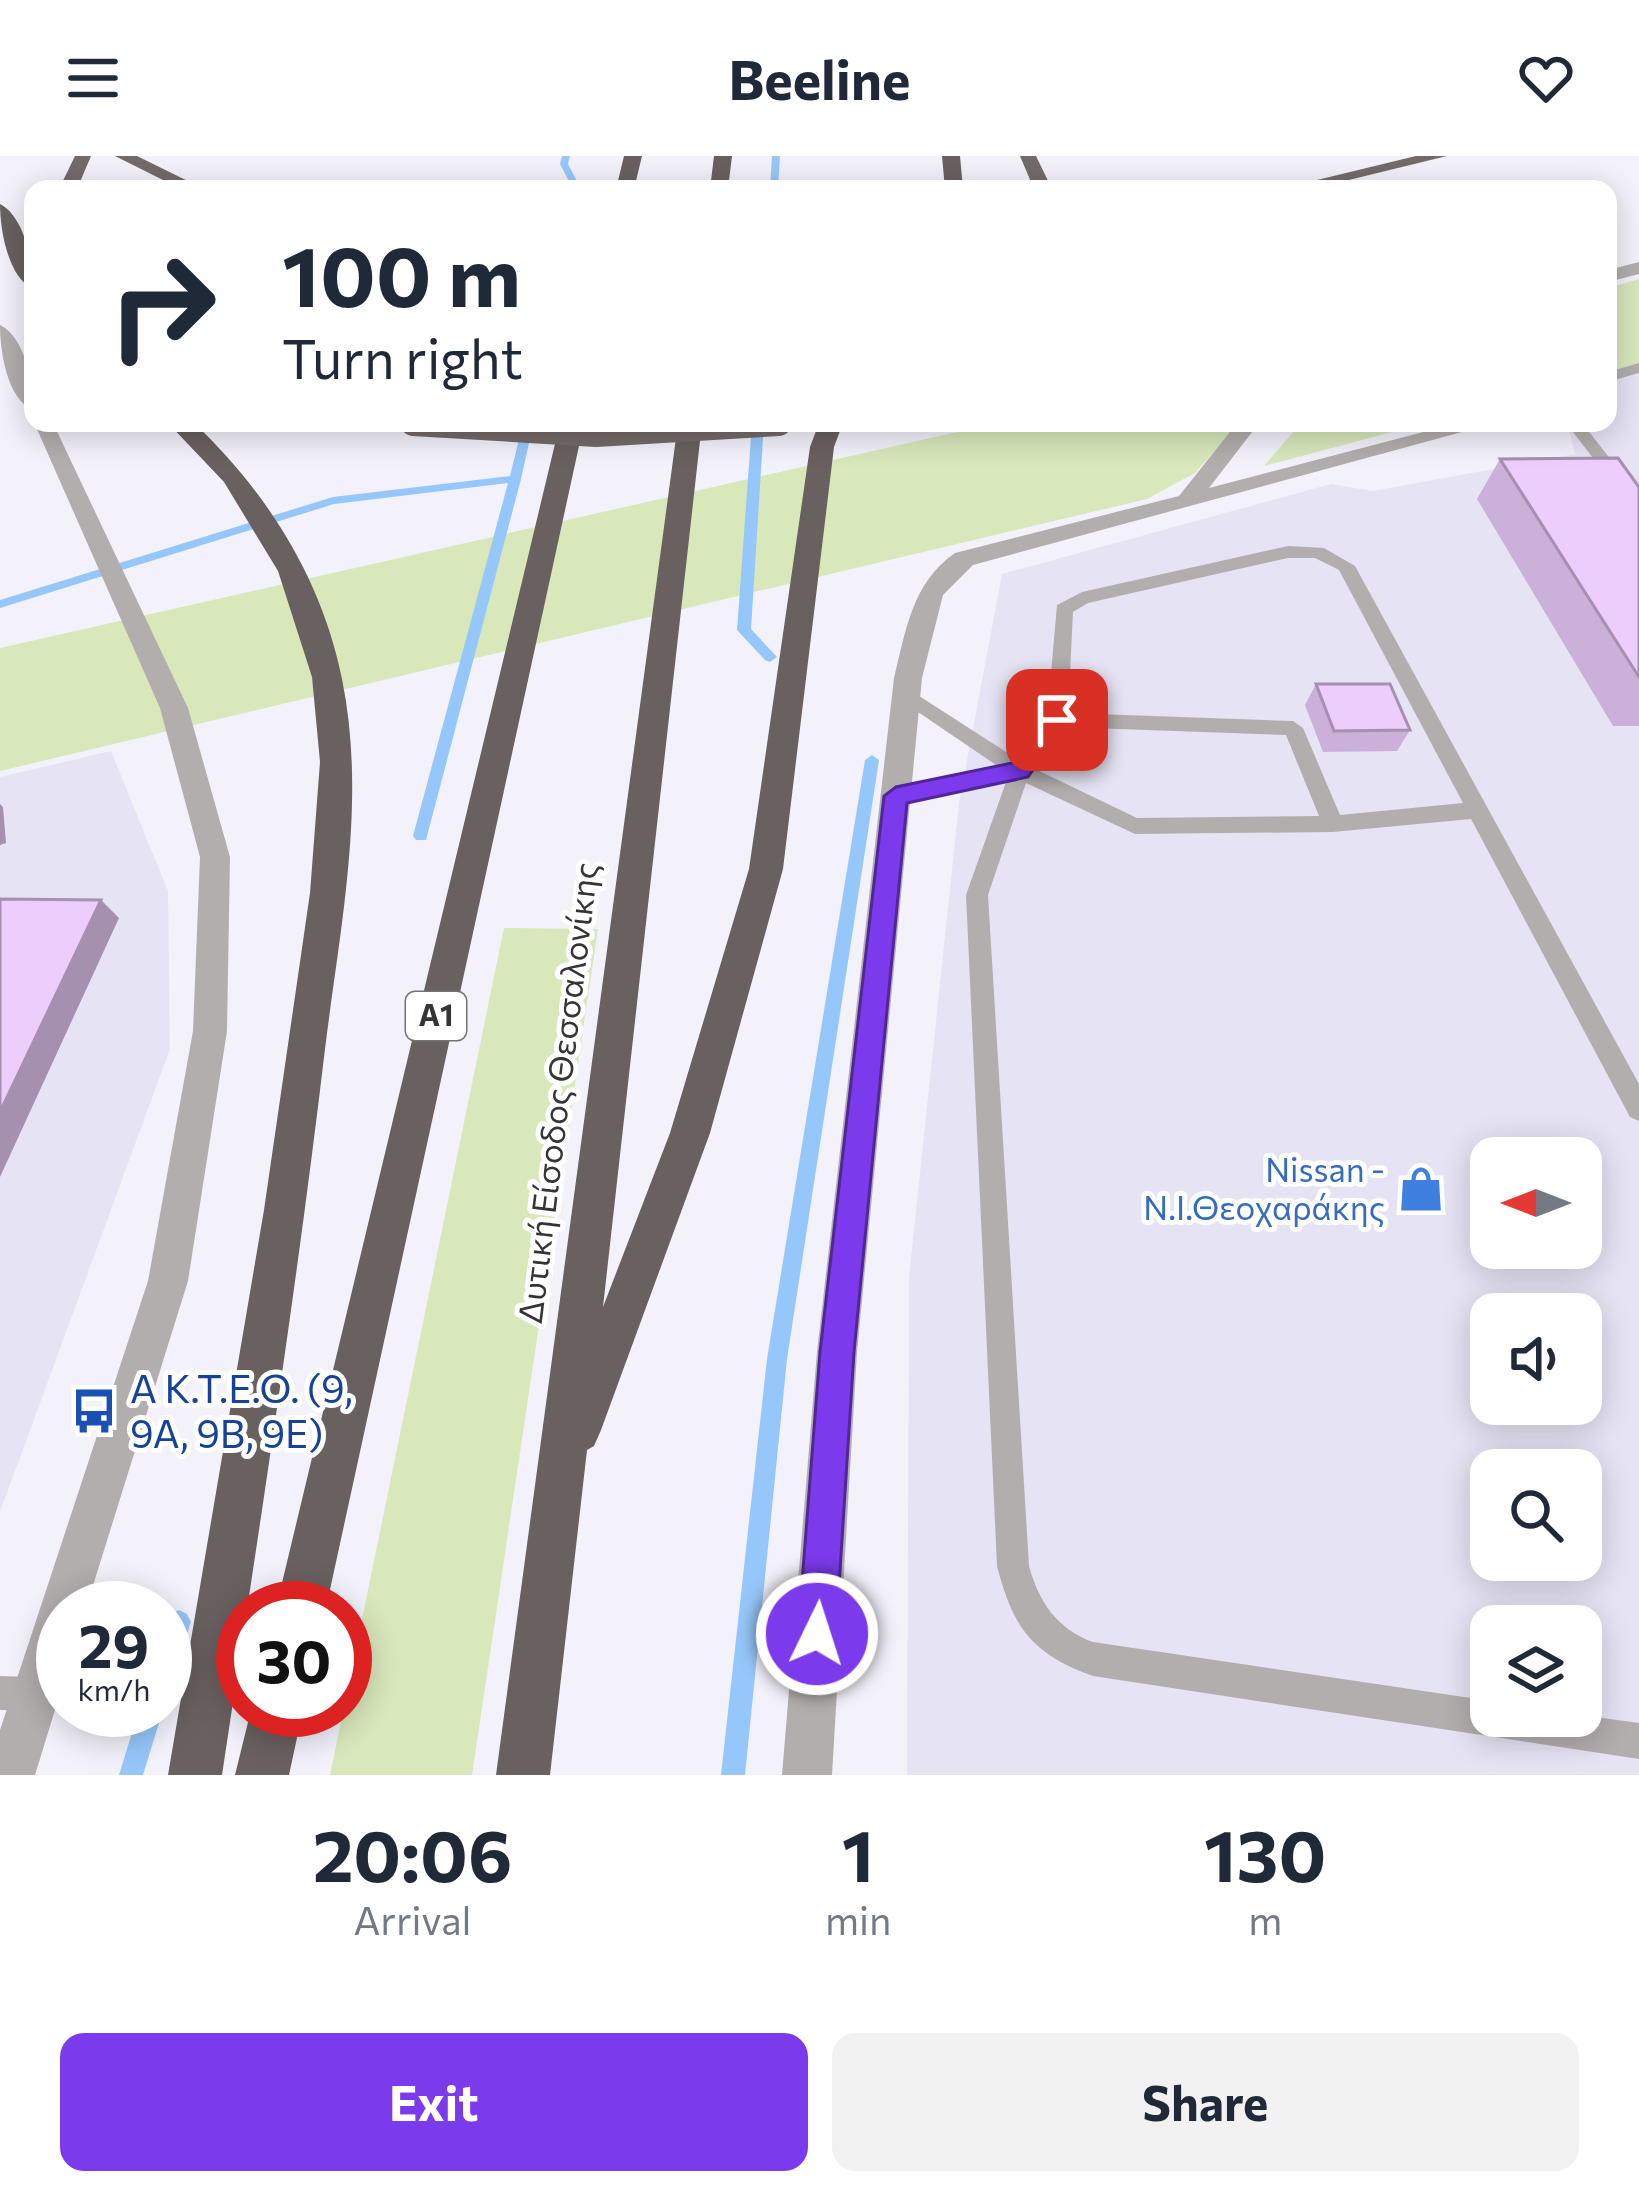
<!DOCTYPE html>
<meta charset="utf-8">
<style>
body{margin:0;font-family:Commissioner,sans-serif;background:#f2f2f3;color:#1f2937;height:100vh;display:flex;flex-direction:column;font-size:45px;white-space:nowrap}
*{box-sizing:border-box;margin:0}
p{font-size:39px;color:#747a83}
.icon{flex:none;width:66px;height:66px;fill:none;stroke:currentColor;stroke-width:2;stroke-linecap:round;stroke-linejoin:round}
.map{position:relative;height:1619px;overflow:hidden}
.sheet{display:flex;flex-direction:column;background:#fff;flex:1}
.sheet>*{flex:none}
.top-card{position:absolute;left:24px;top:24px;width:1593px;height:252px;border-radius:24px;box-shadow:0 6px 30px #0003;background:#fff;color:#1f2937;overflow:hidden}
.needle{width:78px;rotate:270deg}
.tools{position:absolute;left:1470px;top:981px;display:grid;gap:24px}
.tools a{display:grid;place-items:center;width:132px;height:132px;border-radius:24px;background:#fff;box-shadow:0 6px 30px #0003;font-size:60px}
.speed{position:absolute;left:36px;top:1425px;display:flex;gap:24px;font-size:60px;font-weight:700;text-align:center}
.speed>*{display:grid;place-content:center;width:156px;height:156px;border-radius:50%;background:#fff;box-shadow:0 6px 30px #0003;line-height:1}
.speed small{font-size:30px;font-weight:400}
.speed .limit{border:18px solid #d22;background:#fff;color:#111}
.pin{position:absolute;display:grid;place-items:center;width:102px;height:102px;color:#fff;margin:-51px;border-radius:24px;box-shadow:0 6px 18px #0006}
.me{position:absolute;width:132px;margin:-66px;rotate:4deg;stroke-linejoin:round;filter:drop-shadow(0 0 9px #0008)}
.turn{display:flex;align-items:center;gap:42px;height:252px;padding:0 60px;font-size:54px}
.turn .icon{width:156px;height:156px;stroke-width:2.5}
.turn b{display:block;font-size:84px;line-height:102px}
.eta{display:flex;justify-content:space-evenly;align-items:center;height:204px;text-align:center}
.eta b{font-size:72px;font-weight:700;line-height:84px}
.cta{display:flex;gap:24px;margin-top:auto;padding:24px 60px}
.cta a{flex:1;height:138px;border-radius:24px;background:#7c3aed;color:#fff;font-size:48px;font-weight:700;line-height:138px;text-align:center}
.cta a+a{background:#f2f2f3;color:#1f2937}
header{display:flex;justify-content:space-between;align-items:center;height:156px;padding:0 60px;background:#fff;font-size:54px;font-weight:700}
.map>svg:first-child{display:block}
</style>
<header><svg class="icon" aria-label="menu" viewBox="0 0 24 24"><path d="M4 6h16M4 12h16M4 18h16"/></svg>Beeline<svg class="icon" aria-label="heart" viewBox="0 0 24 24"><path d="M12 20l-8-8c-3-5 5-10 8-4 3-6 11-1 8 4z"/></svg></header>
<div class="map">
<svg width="1639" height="1619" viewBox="0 0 1639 1619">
<rect width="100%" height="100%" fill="#f3f2fb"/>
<path fill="#e6e4f4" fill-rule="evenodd" d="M1639 217V1619H907L909 1121 959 647 1002 418 1331 328 1373 335 1575 298 1567 267H1608V227ZM1491 1002H1581V1092H1491ZM1491 1158H1581V1248H1491ZM1491 1314H1581V1404H1491ZM1491 1470H1581V1560H1491Z
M111 595 168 735 170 893 0 1356V621Z"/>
<path fill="#d8e8bb" d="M1639 123V210L1608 219V132Z
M997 267H1239L1195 317 1147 343 0 615V492Z
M1301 267H1426L1264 310Z
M504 772 598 773 472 1619H330Z"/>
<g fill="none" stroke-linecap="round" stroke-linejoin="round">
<path fill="#96c7fa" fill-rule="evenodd" d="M562 0H570L568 8 581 33H573L560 8Z
M772 0H780L778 33H770Z
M523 267 533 269 521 323 426 684H416L413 680 508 327 334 348 0 452V444L333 341 510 320Z
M752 267H764L751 473 777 501 770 506 765 504 737 474Z
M872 599 879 604 787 1203 745 1619H721L767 1203 865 604Z
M179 1454 187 1458 191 1466 173 1518 165 1522V1474L171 1458Z
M139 1554H163L143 1619H119Z"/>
<path fill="#b3aeae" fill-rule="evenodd" d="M1639 207V217L1608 226V216Z
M1566 267H1582L1639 339V355L1633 354Z
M1288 390 1324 392 1355 410 1639 928V965L1630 961 1471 663 1333 676 1135 678 1026 627 988 739 1029 1410C1039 1446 1057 1473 1093 1486L1491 1545V1560L1581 1559 1639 1567V1603L1093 1520C1032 1498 1013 1472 997 1410L966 739 1006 626 896 648 888 646 885 640 896 632 999 611 896 541 906 534 913 536 1017 603 1047 563 1057 449 1082 436ZM1288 402H1315L1339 414 1463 647 1340 659 1303 572 1293 565 1068 557 1073 456 1088 447ZM1063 571 1286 579 1319 660 1137 662 1033 612Z
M0 1520 34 1521 46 1526 51 1538 46 1550 34 1555 0 1554Z"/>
<path fill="#b3aeae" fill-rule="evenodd" d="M1639 106V118L1608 126V114Z
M0 169C26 182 33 228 33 254 7 243 0 195 0 169Z
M33 264 53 267 188 552 230 701 227 875 188 1125 86 1452H63V1528L35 1619H0V1574L148 1125 193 875 200 701 160 552Z
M1237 267H1259L1209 332 1458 267H1495L973 409 943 439 922 522 857 1196 832 1619H782L817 1196 894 522C906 474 912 427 955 397L1179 340Z"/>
<path fill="#736b6a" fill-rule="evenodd" d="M75 0H91L77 33H59Z
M115 0H137L204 33H181Z
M1020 0H1036L1052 33H1034Z
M1416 0H1447L1312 33H1280Z"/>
<path fill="#696160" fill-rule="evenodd" d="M624 0H642L634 33H616Z
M714 0H732L728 33H710Z
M942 0H960L963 33H945Z
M0 48C25 61 33 107 33 133 8 121 0 74 0 48Z
M168 267H194C267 336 322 423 342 523 367 645 340 772 325 893 296 1138 258 1380 222 1619H168L264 1054 310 737 320 606 312 521 278 415 224 326Z
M560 267H584L326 1452H276Z
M678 267H702L603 1151 670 977 749 713 810 291 819 267H843L834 291 783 713 710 977 601 1274 594 1290 587 1294 550 1619H496Z
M251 1554H303L289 1619H235Z"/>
<path stroke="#736b6a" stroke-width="26" d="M413 267 596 278 779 267"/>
</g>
<path fill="#cbb0d9" d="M1500 303 1639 331V570H1613L1477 343Z
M1316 528 1410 574 1397 595 1323 596 1305 549Z"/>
<path fill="#a590b0" d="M0 648 3 651 6 687 0 689Z
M101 744 119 762 0 1021V956Z"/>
<path fill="#eccdfc" stroke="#a590b0" stroke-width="3" d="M1618 302 1639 331V521L1500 303Z
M1316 528H1390L1410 574 1334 575Z
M0 743 101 744 0 956Z"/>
<path fill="#7c3aed" stroke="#51269a" stroke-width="3" d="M1057 555 1069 564 1028 621 907 647 854 1196 836 1478 831 1491 817 1497 803 1491 798 1478 820 1196 884 640 896 631 1012 607 1049 558Z"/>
<defs>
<g id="shop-bare" transform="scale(3.6)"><path d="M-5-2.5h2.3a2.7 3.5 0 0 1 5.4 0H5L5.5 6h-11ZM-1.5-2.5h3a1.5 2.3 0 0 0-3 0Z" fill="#3f7fe0" stroke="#fff" stroke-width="2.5" paint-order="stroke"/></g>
<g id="bus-bare" transform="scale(3.6)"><path d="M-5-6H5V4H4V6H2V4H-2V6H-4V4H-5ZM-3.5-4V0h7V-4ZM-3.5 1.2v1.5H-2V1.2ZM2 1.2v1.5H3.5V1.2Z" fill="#1a4fb4" stroke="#fff" stroke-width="2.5" paint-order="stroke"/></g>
</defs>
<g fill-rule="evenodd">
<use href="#shop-bare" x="1421" y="1033"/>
<use href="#bus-bare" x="94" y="1255"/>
</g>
<g text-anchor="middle" stroke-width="10" stroke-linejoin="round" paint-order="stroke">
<rect fill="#fff" stroke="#727274" stroke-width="3" x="406" y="836" width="60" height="48" rx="9"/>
<g font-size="30" font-weight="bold" fill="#353538">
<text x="436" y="870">Α1</text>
</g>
<g font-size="33" fill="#353538" stroke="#fff">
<text transform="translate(558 937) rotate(-83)" y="12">Δυτική Είσοδος Θεσσαλονίκης</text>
</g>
<g font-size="33" fill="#366cbe" stroke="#fff" text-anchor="end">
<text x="1385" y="1026">Nissan -<tspan x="1385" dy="38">Ν.Ι.Θεοχαράκης</tspan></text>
</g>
<g font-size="39" fill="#164399" stroke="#fff" text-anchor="start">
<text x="130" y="1247">Α Κ.Τ.Ε.Ο. (9,<tspan x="130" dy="45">9Α, 9Β, 9Ε)</tspan></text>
</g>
</g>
</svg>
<div class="tools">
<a><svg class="needle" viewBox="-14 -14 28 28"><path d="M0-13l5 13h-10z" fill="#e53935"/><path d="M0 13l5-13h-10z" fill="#747a83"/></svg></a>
<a><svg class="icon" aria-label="sound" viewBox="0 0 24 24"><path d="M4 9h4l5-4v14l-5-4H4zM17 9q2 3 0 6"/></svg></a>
<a><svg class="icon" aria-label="search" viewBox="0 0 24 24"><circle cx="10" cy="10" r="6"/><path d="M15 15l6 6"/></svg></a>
<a><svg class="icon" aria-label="layers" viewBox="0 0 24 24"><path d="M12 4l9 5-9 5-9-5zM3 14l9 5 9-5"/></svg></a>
</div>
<div class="speed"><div>29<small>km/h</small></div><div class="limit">30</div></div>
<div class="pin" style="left:1057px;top:564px;background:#d93025"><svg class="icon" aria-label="arrive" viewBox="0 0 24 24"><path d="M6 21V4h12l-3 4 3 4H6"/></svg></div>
<svg class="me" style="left:817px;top:1478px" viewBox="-20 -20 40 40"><circle r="17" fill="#7c3aed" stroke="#fff" stroke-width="3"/><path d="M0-11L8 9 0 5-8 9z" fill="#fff"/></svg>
<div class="top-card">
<div class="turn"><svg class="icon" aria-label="right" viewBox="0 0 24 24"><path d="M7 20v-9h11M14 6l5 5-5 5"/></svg><div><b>100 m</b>Turn right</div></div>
</div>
</div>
<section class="sheet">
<div class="eta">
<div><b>20:06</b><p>Arrival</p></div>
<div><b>1</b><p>min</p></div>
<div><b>130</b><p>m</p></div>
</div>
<div class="cta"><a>Exit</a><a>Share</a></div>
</section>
